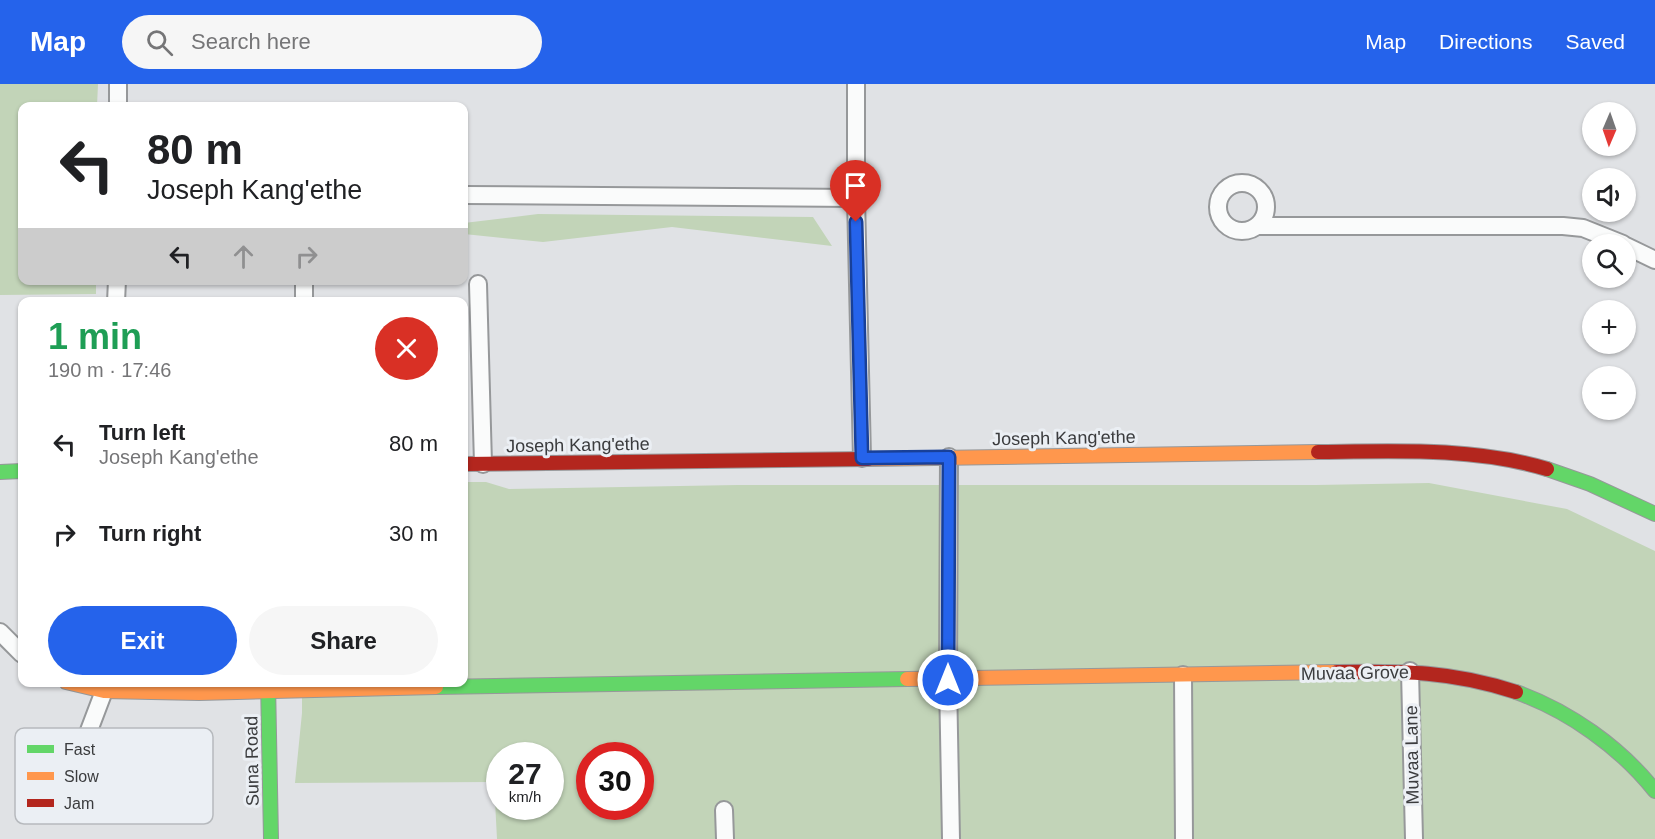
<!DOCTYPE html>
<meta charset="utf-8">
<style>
body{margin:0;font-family:Helvetica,sans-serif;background:#f6f6f6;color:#202124;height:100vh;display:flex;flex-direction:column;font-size:22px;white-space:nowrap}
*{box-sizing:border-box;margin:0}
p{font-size:20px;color:#757577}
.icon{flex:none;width:33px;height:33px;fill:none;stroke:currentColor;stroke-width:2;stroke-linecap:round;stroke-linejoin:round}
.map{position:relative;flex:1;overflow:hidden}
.drawer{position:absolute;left:18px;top:213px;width:450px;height:390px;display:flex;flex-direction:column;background:#fff;border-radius:12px;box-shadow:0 2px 4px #0004}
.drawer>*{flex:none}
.banner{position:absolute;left:18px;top:18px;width:450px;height:183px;border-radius:12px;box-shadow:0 2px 4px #0004;background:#fff;color:#202124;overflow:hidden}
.needle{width:39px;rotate:182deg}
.tools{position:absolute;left:1582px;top:18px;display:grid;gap:12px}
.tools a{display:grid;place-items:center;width:54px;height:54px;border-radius:50%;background:#fff;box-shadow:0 2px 4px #0004;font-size:30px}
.speed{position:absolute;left:486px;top:658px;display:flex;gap:12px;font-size:30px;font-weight:700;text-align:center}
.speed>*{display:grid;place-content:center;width:78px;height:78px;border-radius:50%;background:#fff;box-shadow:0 2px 4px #0004;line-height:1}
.speed small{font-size:15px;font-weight:400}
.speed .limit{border:9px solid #d22;background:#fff;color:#111}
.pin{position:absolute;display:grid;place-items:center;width:51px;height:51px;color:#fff;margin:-62px -26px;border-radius:50% 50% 50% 0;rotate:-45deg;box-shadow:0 0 6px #0007}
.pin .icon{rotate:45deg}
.me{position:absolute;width:66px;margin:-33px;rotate:0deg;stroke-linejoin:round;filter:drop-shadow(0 0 4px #0008)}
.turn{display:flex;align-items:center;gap:21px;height:126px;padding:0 30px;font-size:27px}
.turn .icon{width:78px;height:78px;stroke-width:2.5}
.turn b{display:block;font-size:42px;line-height:51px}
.lanes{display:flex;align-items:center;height:57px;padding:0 30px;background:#0003;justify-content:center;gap:30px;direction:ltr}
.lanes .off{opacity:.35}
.round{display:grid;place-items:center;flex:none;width:63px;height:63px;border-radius:32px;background:#f6f6f6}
.head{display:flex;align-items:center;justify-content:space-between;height:102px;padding:0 30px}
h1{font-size:36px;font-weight:700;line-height:45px;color:#1e9e55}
.action{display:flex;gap:12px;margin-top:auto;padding:12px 30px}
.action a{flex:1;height:69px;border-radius:36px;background:#2563eb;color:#fff;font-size:24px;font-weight:700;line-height:69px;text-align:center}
.action a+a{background:#f6f6f6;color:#202124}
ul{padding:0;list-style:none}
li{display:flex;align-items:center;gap:18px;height:90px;padding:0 30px}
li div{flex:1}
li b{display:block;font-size:22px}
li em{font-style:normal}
header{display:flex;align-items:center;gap:36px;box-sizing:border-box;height:84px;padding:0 30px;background:#2563eb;color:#fff}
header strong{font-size:28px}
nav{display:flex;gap:33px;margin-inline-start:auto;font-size:21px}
.search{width:420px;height:54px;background:#f6f6f6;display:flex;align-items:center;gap:15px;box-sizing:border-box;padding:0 21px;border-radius:33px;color:#757577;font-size:22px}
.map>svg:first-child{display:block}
</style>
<header>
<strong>Map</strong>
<div class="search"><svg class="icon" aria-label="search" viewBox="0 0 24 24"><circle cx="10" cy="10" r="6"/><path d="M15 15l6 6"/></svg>Search here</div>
<nav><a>Map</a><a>Directions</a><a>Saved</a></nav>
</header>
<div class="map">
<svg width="1655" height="755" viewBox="0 0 1655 755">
<rect width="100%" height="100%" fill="#e0e2e5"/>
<path fill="#c2d4b8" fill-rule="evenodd" d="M0 0H98L97 22H22V196L96 197V210L0 211Z
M538 130 813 133 832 162 672 143 543 158 464 150V139Z
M464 398H486L509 405 737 401H1316L1429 399 1567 425 1655 467V755H497L494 698 295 699 302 629V599L464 598ZM500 672H550V723H500ZM590 672H640V723H590Z"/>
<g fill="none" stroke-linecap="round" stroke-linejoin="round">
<g stroke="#96989a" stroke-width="20">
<path id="street" d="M856 0V114L862 374
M118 22V0
M1218 123a24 24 0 1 1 48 0a24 24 0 1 1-48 0Z
M464 111 856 114
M1258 142H1563L1583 144 1623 160
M1626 162 1655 176
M478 200 483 380
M116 218 117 196
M304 218V196
M949 373 948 596 951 755
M0 548 22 570
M1410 587 1414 755
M1183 591 1184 755
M102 717 87 687 85 657 104 607
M724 726 725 755"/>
</g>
<g stroke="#96989a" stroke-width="16">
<path id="fast" d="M1547 385 1590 400 1655 430
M0 388 22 387
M268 598 271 755
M436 603 907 595
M1516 608C1569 627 1620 663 1655 707"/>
</g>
<g stroke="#96989a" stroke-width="16">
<path id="slow" d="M868 375 1318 368
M907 595 1337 588
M66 598 104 607 199 609 436 603"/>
</g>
<g stroke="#96989a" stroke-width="16">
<path id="jam" d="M1318 368C1394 367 1474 363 1547 385
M464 380 868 375
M1337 588C1404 587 1452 587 1516 608"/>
</g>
<use href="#street" stroke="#fafbfb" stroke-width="16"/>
<use href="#fast" stroke="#63d668" stroke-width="14"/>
<use href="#slow" stroke="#ff974d" stroke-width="14"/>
<use href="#jam" stroke="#b3261e" stroke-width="14"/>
</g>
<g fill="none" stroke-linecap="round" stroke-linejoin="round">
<g stroke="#184099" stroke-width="15">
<path id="route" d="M856 138 862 374 949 373 948 596"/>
</g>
<use href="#route" stroke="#2563eb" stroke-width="10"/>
</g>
<g text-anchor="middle" stroke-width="6" stroke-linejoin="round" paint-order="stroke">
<g font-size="18" fill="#3b3c3e" stroke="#ebeff4">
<text transform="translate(1064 354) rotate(-1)" y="6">Joseph Kang'ethe</text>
<text transform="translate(578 361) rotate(-1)" y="6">Joseph Kang'ethe</text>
<text transform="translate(1355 589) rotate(-1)" y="6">Muvaa Grove</text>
<text transform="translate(1412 671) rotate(-91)" y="6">Muvaa Lane</text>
<text transform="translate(252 677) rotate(-91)" y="6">Suna Road</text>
</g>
</g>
<rect x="15" y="644" width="198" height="96" rx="9" fill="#ebeff4" stroke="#b6b9bd" stroke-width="1.5"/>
<rect x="27" y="661" width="27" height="8" fill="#63d668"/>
<rect x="27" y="688" width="27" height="8" fill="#ff974d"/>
<rect x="27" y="715" width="27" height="8" fill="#b3261e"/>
<g font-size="16" fill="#3b3c3e">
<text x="64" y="671">Fast</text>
<text x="64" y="698">Slow</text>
<text x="64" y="725">Jam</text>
</g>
</svg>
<div class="tools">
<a><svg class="needle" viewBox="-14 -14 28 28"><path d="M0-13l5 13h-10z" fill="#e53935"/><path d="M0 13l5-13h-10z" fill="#757577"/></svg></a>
<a><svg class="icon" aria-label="sound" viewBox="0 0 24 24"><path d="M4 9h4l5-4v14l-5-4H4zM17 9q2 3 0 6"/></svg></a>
<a><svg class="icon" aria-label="search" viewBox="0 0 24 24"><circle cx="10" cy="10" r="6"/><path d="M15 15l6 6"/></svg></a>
<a>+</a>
<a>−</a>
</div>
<div class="speed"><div>27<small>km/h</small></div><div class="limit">30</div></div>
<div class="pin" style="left:856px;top:138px;background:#d93025"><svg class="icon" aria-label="arrive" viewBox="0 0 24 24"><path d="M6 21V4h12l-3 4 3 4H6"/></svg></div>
<svg class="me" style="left:948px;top:596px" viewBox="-20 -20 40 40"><circle r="17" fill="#2563eb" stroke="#fff" stroke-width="3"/><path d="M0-11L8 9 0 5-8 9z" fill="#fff"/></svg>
<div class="banner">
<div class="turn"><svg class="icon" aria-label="left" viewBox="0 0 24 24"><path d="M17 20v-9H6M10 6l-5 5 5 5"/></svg><div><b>80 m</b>Joseph Kang'ethe</div></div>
<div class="lanes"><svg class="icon" aria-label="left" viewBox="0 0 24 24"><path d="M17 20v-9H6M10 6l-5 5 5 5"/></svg><svg class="icon off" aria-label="ahead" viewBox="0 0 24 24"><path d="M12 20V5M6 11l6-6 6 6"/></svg><svg class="icon off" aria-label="right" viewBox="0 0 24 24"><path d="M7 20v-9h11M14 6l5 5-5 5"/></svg></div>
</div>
<section class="drawer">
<div class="head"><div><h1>1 min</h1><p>190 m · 17:46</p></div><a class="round" style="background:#d93025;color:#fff"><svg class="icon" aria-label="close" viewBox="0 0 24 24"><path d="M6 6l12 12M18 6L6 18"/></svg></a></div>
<ul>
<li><svg class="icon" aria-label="left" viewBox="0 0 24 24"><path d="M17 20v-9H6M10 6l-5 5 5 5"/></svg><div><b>Turn left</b><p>Joseph Kang'ethe</p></div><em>80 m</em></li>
<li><svg class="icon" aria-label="right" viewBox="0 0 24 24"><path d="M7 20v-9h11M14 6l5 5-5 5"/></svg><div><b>Turn right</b></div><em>30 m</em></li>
</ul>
<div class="action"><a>Exit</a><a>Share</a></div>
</section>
</div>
